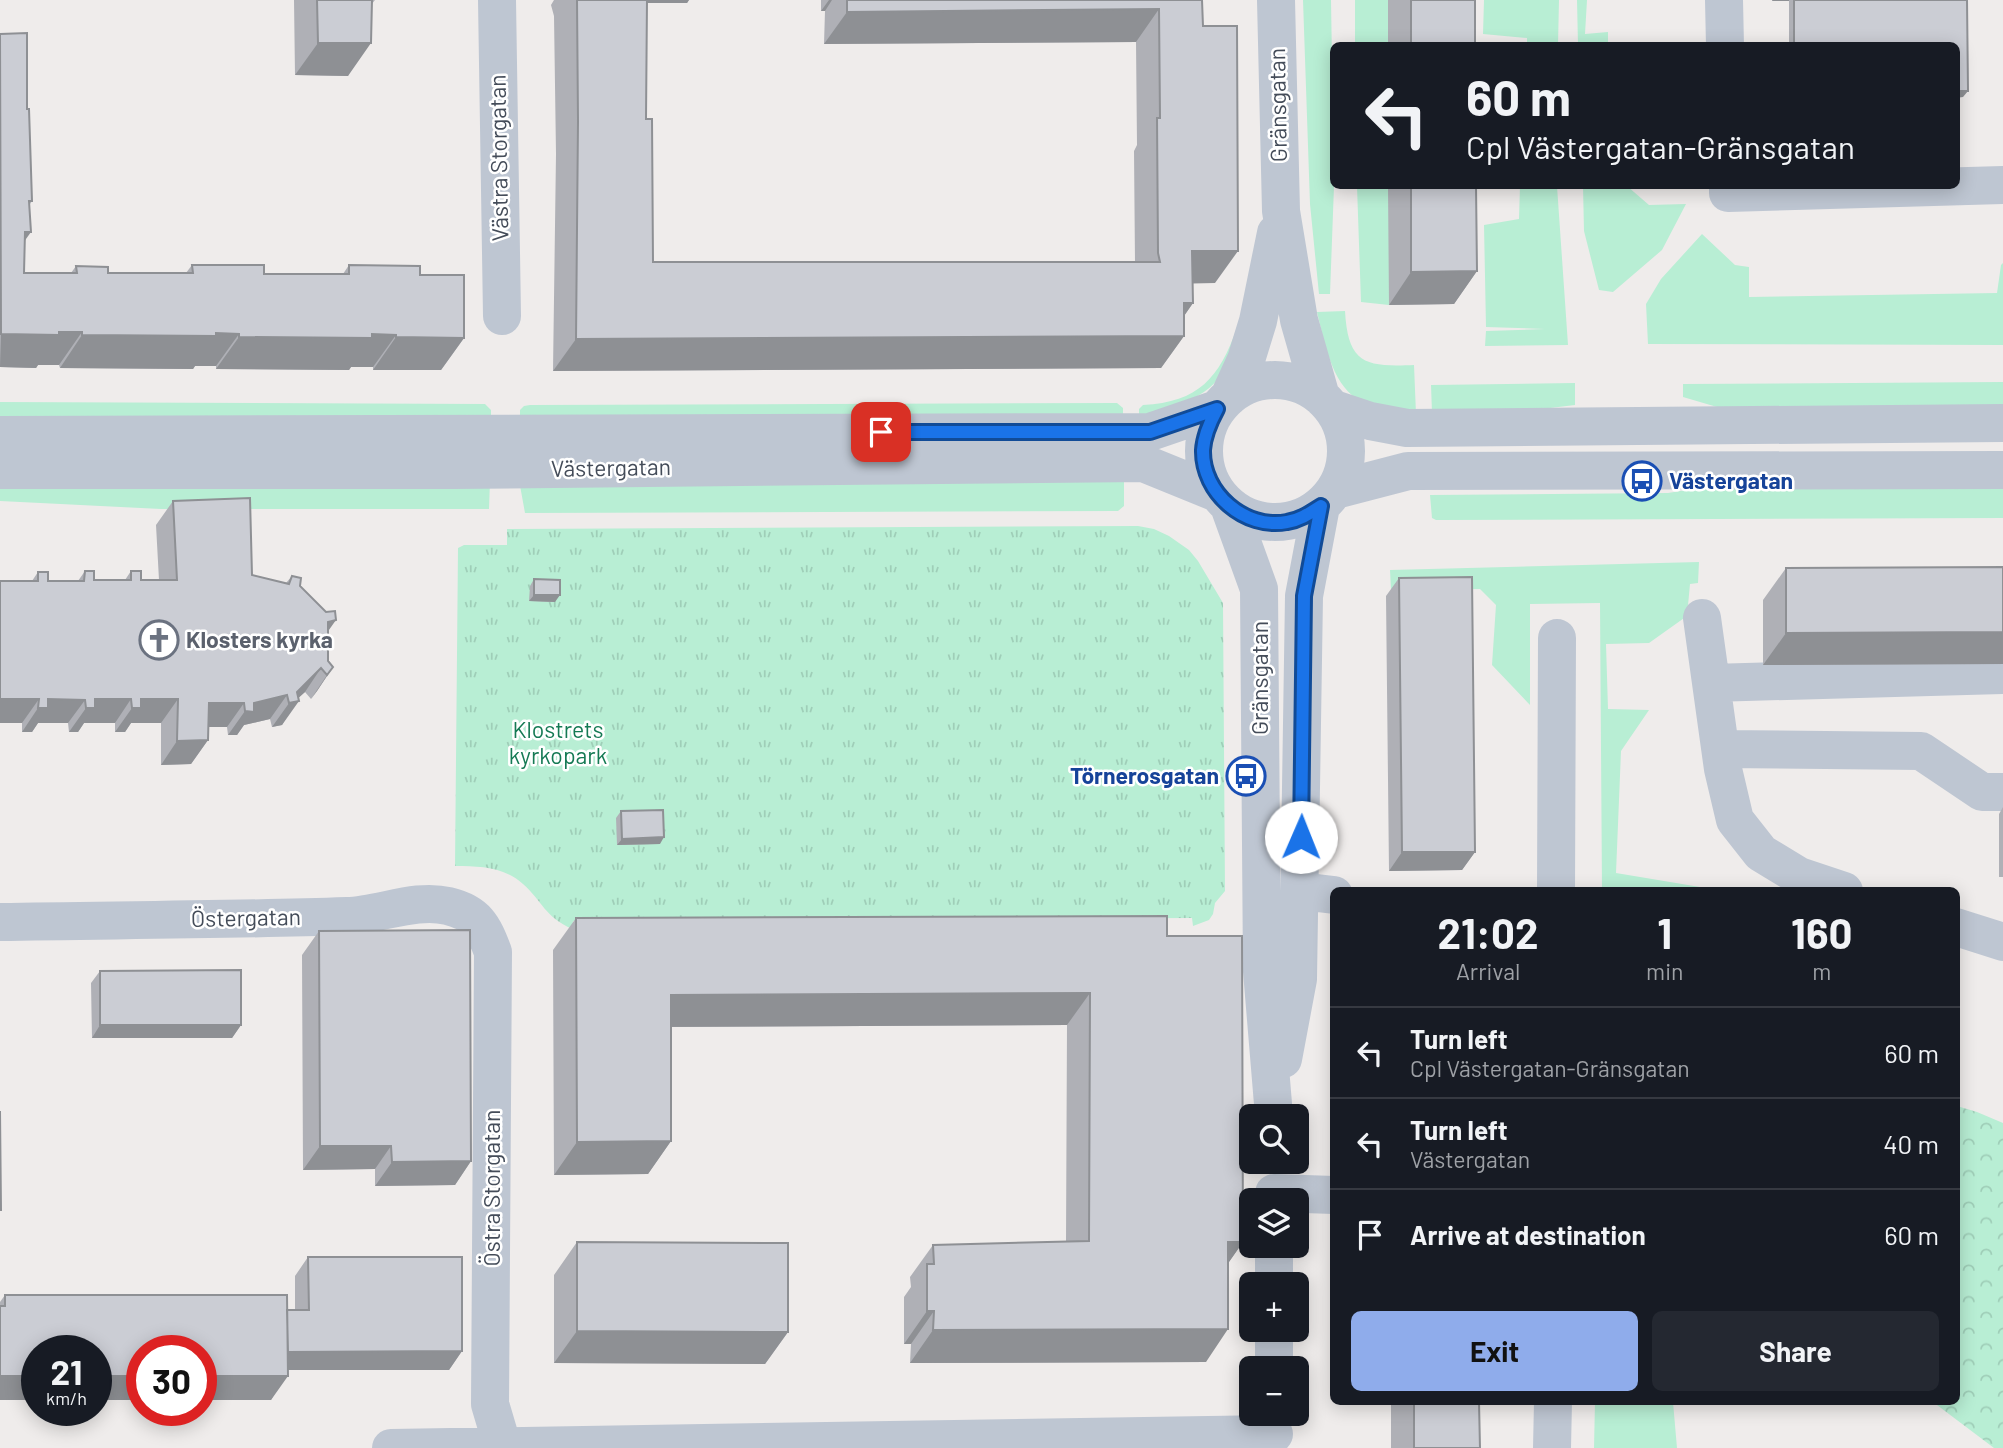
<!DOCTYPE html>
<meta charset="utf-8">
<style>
body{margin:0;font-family:Barlow,sans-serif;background:#242831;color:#f1f3f6;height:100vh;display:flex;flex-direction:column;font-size:26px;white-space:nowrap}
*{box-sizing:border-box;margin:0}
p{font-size:23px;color:#9ea1a6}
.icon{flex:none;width:38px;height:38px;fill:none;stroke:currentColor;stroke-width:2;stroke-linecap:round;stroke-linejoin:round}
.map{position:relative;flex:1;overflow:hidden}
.drawer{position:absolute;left:1330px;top:887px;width:630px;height:518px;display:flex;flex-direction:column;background:#171b24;border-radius:10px;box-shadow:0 4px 18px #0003}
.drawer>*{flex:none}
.hud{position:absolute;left:1330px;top:42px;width:630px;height:147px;border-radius:10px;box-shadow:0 4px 18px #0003;background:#171b24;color:#f1f3f6;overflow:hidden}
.buttons{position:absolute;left:1239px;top:1104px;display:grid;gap:14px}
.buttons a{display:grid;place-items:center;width:70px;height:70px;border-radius:10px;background:#171b24;box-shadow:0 4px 18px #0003;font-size:35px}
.speed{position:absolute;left:21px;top:1335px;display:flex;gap:14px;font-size:35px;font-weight:700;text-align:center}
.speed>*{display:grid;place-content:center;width:91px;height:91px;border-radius:50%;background:#171b24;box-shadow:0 4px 18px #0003;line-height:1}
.speed small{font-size:18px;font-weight:400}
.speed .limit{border:10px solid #d22;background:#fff;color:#111}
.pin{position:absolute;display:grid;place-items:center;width:60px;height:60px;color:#fff;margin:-30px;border-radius:14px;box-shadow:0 4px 10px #0006}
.me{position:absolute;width:77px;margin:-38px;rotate:1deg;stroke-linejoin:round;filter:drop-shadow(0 0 5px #0008)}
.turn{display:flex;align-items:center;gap:24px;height:147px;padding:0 21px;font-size:32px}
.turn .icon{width:91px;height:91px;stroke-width:2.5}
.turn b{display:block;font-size:49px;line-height:60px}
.eta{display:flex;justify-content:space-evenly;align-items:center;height:119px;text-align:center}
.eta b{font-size:42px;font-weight:700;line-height:49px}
.cta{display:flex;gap:14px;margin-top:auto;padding:14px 21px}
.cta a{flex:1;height:80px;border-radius:10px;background:#8faceb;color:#111;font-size:28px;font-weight:700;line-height:80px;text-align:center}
.cta a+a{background:#242831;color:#f1f3f6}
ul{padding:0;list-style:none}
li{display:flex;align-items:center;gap:21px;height:91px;padding:0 21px;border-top:2px solid #363941}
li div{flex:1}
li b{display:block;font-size:26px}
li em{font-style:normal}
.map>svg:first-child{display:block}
</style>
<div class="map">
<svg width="2003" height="1448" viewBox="0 0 2003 1448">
<defs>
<pattern id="forest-crowns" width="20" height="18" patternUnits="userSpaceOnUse" patternTransform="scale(1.75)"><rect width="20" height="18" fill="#b8eed4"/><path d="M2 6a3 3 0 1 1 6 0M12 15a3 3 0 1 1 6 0" fill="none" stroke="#9fceb8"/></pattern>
<pattern id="park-tufts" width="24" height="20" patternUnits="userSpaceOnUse" patternTransform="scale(1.75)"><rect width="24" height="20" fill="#b8eed4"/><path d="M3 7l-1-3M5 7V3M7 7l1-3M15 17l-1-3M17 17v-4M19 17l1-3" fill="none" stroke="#9fceb8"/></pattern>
</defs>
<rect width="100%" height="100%" fill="#efeceb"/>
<path fill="#b8eed4" d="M1303 0H1331L1334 186 1330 294H1319L1310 204Z
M1355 0H1388V45L1355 46Z
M1484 0H1559L1558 45H1527V38L1483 34Z
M1577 0H1587L1585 34 1608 32V45H1578Z
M1357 186H1389V305L1361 302Z
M1520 186H1557L1568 345 1485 346 1486 331 1545 329 1486 327 1484 225 1519 219Z
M1583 186H1627L1649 205 1686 204 1662 250 1613 292 1599 290 1584 231Z
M1702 234 1735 265 1749 267V297L1997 293 2001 265 2003 263V345L1648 344 1646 304 1661 279Z
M1345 311C1348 364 1365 367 1414 365L1416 414C1403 411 1367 406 1357 399 1331 382 1324 340 1317 312Z
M1237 328C1233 341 1230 358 1224 370 1210 398 1166 411 1139 421V409L1143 405C1199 402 1219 378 1237 328Z
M2003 382V409L1717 407 1683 397V384Z
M1575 383V405L1542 409 1432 413 1431 385Z
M0 402 485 404 491 410V427L0 424Z
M1117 403 1123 408V423L520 428V410L524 406 530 405Z
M0 478 490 481 489 509H161L0 501Z
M1124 479V506L1118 511 525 513 519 480Z
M2003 484V518L1436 520 1432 518 1430 495 1668 493 1699 488Z
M1699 562 1698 583 1690 584 1687 616 1649 643 1606 644 1608 709 1649 710 1621 751 1616 873 1724 891H1602L1600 603 1530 604V705L1492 665 1496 605 1480 589 1391 590 1390 570Z
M1595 1402H1673L1677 1448H1594Z"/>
<path fill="url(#forest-crowns)" d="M1957 1106 1977 1112 2003 1123V1448H1994L1933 1402H1956Z"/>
<path fill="url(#park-tufts)" d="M1138 526 1154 529 1169 536 1189 550 1198 561 1223 603 1225 891 1215 903 1213 914 1209 920 1193 926 1192 918 573 921 572 929C544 916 543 902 523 884 504 867 480 866 455 866L458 548 464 545H507V529Z"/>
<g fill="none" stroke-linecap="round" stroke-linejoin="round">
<path stroke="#bec6d2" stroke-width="38" d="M497 0 502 316
M1276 0 1281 211 1299 320 1321 397
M1724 0 1725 46
M1728 186V193L2003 185
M1204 451a71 71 0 1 1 142 0a71 71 0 1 1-142 0Z
M1229 397 1246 360 1258 321 1276 233
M1334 409 1370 421 1407 428 2003 423
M0 435 1150 432 1217 409
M0 470H454L1143 463 1217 493
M1335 490 1408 471 2003 470
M1229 506 1259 589 1262 971 1274 1116
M1702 618 1723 769 1735 820 1761 853 1799 876 1844 891
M1711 683 2003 675
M1721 749 1921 751 1982 792H2003
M1300 891 1334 895
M1556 891 1557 638
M0 922C116 920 232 920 347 916 380 915 416 898 448 906 477 913 483 926 493 952L490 1404 503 1448
M1956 927 2003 942
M1283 1059 1298 979 1304 596 1321 506
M1274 1193 1334 1195
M1274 1284V1246
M1274 1368V1330
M391 1448 1274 1434
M1552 1448 1553 1402"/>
</g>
<path fill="#afb0b6" d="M294 0H375L371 5 348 76 295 75Z
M554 0H689L687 3H647L646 119 653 262H1135L1134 151 1137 145 1136 42 824 44 825 11H821V0H1202L1203 26 1215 283H1193V303L1184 316V336L1161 368 553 371 556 154 554 16 551 5Z
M1388 0H1475V46H1388Z
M1772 0H1967L1963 97 1956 46H1789V1H1772Z
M0 34 27 109 32 201 30 204 25 240 24 273H71L76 266 108 273H186L192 265 264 274H343L349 265 420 275 464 338 441 370H373V367H351L349 370 216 369V366H195L193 369 60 368 59 365H38L36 368 0 367Z
M1388 186H1476L1477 271 1454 304 1389 305Z
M173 501 252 575 286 583 292 576 300 586 328 632V661L333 667 317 691 311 699 305 692 298 698 282 725 272 727 270 719 244 725 237 735H228L227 727H208V740L191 764 161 765V723H131L125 732H115V723H84L78 732H69L68 723H38L32 732H22V723H0V581H32L38 572 48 581H78L85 571 94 580H125L131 571 141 580H159L156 525Z
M2003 567V664L1763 665V600L1786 568Z
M1399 578 1475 852 1462 870 1389 871 1386 596Z
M534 579 555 602 529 601 530 586Z
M2003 807V877H1999V814Z
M621 811 660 844 617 845 616 818Z
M576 918 1167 936 1243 1242 1228 1263 1206 1362 910 1363 911 1344H904V1297L911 1287 910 1277 933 1245 1066 1242 1067 1025 671 1027V1141L648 1174 554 1175 553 950Z
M319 931 471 1161 455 1185 375 1186V1169L303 1170 302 955Z
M100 971 241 1025 232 1038H92L91 983Z
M577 1242 788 1332 765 1364 554 1363V1275Z
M308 1257 462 1351 449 1370H288L271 1400H201V1351H142V1400H0V1302L5 1295 295 1310V1276Z
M1391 1402H1479L1480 1448H1391Z"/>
<path fill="#8e9094" d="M630 0H689L687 3H629Z
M829 0H832L825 11H821Z
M1773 0H1789V1H1772Z
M1159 9 1136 42 824 44 847 12Z
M318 43H371L348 76 295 75Z
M1956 91H1968L1963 97 1956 98Z
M25 232H31L8 264Z
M1192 251H1238L1215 283 1169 284Z
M1477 271 1454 304 1389 305 1411 272Z
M1184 303H1193L1170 336Z
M59 332H82L59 365H38L36 368 0 367 1 334Z
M216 333 239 334 216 366H195L193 369 60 368 82 335Z
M372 334 396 335 373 367H351L349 370 216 369 239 337Z
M1184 336 1161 368 553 371 576 339Z
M396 337 464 338 441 370H373Z
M534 595H560L555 602 529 601Z
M336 620 319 644 328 622Z
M2003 632V664L1763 665 1786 633Z
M333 667 317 691 311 699 327 675Z
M321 668 305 692 294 702 299 701 282 725 272 727 297 692Z
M287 695 270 719 244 725 237 735H228L245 711 254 703Z
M0 699H39L22 723H0Z
M48 699 85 700 68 723H38L32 732H22L38 708Z
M95 699H131L115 723H84L78 732H69L86 708Z
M141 699H178L161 723H131L125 732H115L132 708Z
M209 703H244L227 727H192Z
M208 740 191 764 161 765 177 741Z
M664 837 660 844 617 845 622 839Z
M1402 852H1475L1462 870 1389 871Z
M1090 993 1067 1025 648 1027 671 995Z
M100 1025H241L232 1038H92Z
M671 1141 648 1174 554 1175 577 1142Z
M320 1146H391L375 1169 303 1170Z
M471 1161 455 1185 375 1186 392 1162Z
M1228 1242H1243L1220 1275Z
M927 1311H934L911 1344H904Z
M1228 1329 1206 1362 910 1363 933 1330Z
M577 1331 788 1332 765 1364 554 1363Z
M462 1351 449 1370H271L284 1352Z
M0 1376H37V1400H0Z
M96 1376H142V1400H96Z
M201 1376H288L271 1400H201Z"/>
<path fill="#cbcdd4" stroke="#8e9094" stroke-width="2" d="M317 0H372L371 43H318Z
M577 0H647L646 119H652L653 262H1160L1158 253 1157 118H1160L1159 9 847 12V0H1202L1203 26H1237L1238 251H1192L1193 303H1184V336L576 339 578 121Z
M1411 0H1475V46H1411Z
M1794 0H1967L1968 91H1956V46H1794Z
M27 33V109H29L32 201H29L31 232H25L24 273H77L76 266 108 267V273H193L192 265H264V274H349V265L420 266V275H464V338L396 337V335L372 334V338L239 337V334L216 333V336L82 335V332H59V335L1 334 0 34Z
M1411 186H1476L1477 271 1411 272Z
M250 498 252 575 289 584 292 576 301 578 300 586 326 612 335 611 336 620 328 622V661L333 667 327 675 321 668 297 692 299 701 289 703 287 695 254 703V712L245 711 244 703H209L208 740 177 741 178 699H141V708H132L131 699H95V708H86L85 700 48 699V708H38L39 699H0V581H38V572H48V581H84L85 571H94V580H131V571H141V580H177L173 501Z
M2003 567V632L1786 633V568Z
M1472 577 1475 852H1402L1399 578Z
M534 579 560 580V595H534Z
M663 810 664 837 622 839 621 811Z
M1167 916V936H1242L1243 1242H1228V1329L933 1330 934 1311H927V1264H934L933 1245 1089 1241 1090 993 671 995V1141L577 1142 576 918Z
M470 930 471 1161 392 1162 391 1146H320L319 931Z
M241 970V1025H100V971Z
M0 1111 1 1210H0Z
M577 1242 788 1243V1332L577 1331Z
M308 1257H462V1351L288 1352 287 1310H309Z
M5 1295H287L288 1376H201V1351H142V1376H96V1351H37V1376H0V1306H5Z
M1414 1402H1479L1480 1448H1414Z"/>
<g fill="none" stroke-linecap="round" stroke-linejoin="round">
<g stroke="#114b97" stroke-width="18">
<path id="route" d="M881 432H1150L1217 409C1210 422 1204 435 1203 450 1202 493 1245 530 1287 522 1300 520 1310 513 1321 506L1304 596 1301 837"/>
</g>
<use href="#route" stroke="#1a73e8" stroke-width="12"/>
</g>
<defs>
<g id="bus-ring" transform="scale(2.0125)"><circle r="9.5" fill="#fff" stroke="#1a4fb4" stroke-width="1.5"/><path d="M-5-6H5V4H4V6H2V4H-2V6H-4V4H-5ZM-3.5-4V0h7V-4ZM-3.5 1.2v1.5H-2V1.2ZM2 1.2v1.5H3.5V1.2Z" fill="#1a4fb4"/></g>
<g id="church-ring" transform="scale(2.0125)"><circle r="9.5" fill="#fff" stroke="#6b7280" stroke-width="1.5"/><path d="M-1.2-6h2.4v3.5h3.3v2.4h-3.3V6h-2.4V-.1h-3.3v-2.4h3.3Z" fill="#6b7280"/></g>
</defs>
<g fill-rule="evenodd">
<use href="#bus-ring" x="1642" y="481"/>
<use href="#church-ring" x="159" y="640"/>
<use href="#bus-ring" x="1246" y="776"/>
</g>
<g text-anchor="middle" stroke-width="5" stroke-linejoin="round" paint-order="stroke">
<g font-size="23" fill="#444c59" stroke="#fff">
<text transform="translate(1278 105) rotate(-91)" y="8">Gränsgatan</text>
<text transform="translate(499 158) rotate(-91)" y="8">Västra Storgatan</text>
<text transform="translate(611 468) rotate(-1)" y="8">Västergatan</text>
<text transform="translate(1260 678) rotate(-90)" y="8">Gränsgatan</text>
<text transform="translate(246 918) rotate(-1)" y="8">Östergatan</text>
<text transform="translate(492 1188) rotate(-90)" y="8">Östra Storgatan</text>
</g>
<g font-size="23" font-weight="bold" fill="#164399" stroke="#fff" text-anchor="start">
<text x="1669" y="489">Västergatan</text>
<text x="1219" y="784" text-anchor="end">Törnerosgatan</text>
</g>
<g font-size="23" font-weight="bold" fill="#5b616d" stroke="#fff" text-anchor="start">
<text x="186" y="648">Klosters kyrka</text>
</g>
<g font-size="23" fill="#157a54" stroke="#fff">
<text x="558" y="738">Klostrets<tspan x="558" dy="26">kyrkopark</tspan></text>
</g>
</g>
</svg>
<div class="buttons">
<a><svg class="icon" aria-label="search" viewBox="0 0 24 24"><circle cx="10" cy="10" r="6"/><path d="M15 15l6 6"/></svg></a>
<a><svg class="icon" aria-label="layers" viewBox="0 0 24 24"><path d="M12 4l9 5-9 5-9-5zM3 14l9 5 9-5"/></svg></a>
<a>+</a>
<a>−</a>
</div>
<div class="speed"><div>21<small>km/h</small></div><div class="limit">30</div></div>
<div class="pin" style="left:881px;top:432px;background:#d93025"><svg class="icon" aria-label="arrive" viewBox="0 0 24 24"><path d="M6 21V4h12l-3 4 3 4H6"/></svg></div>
<svg class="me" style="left:1301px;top:837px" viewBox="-20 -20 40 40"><circle r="19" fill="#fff"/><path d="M0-13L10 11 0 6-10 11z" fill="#1a73e8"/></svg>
<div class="hud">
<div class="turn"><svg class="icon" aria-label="left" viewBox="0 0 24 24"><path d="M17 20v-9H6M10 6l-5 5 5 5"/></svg><div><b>60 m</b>Cpl Västergatan-Gränsgatan</div></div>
</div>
<section class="drawer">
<div class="eta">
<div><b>21:02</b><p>Arrival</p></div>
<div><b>1</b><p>min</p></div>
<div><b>160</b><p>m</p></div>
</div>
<ul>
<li><svg class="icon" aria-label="left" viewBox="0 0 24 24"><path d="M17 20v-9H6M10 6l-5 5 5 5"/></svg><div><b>Turn left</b><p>Cpl Västergatan-Gränsgatan</p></div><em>60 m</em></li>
<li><svg class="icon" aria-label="left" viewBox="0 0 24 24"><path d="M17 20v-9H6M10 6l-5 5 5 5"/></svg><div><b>Turn left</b><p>Västergatan</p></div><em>40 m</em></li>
<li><svg class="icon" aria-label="arrive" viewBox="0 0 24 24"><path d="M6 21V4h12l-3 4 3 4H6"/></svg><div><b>Arrive at destination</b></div><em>60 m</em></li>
</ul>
<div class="cta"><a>Exit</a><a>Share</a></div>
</section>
</div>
